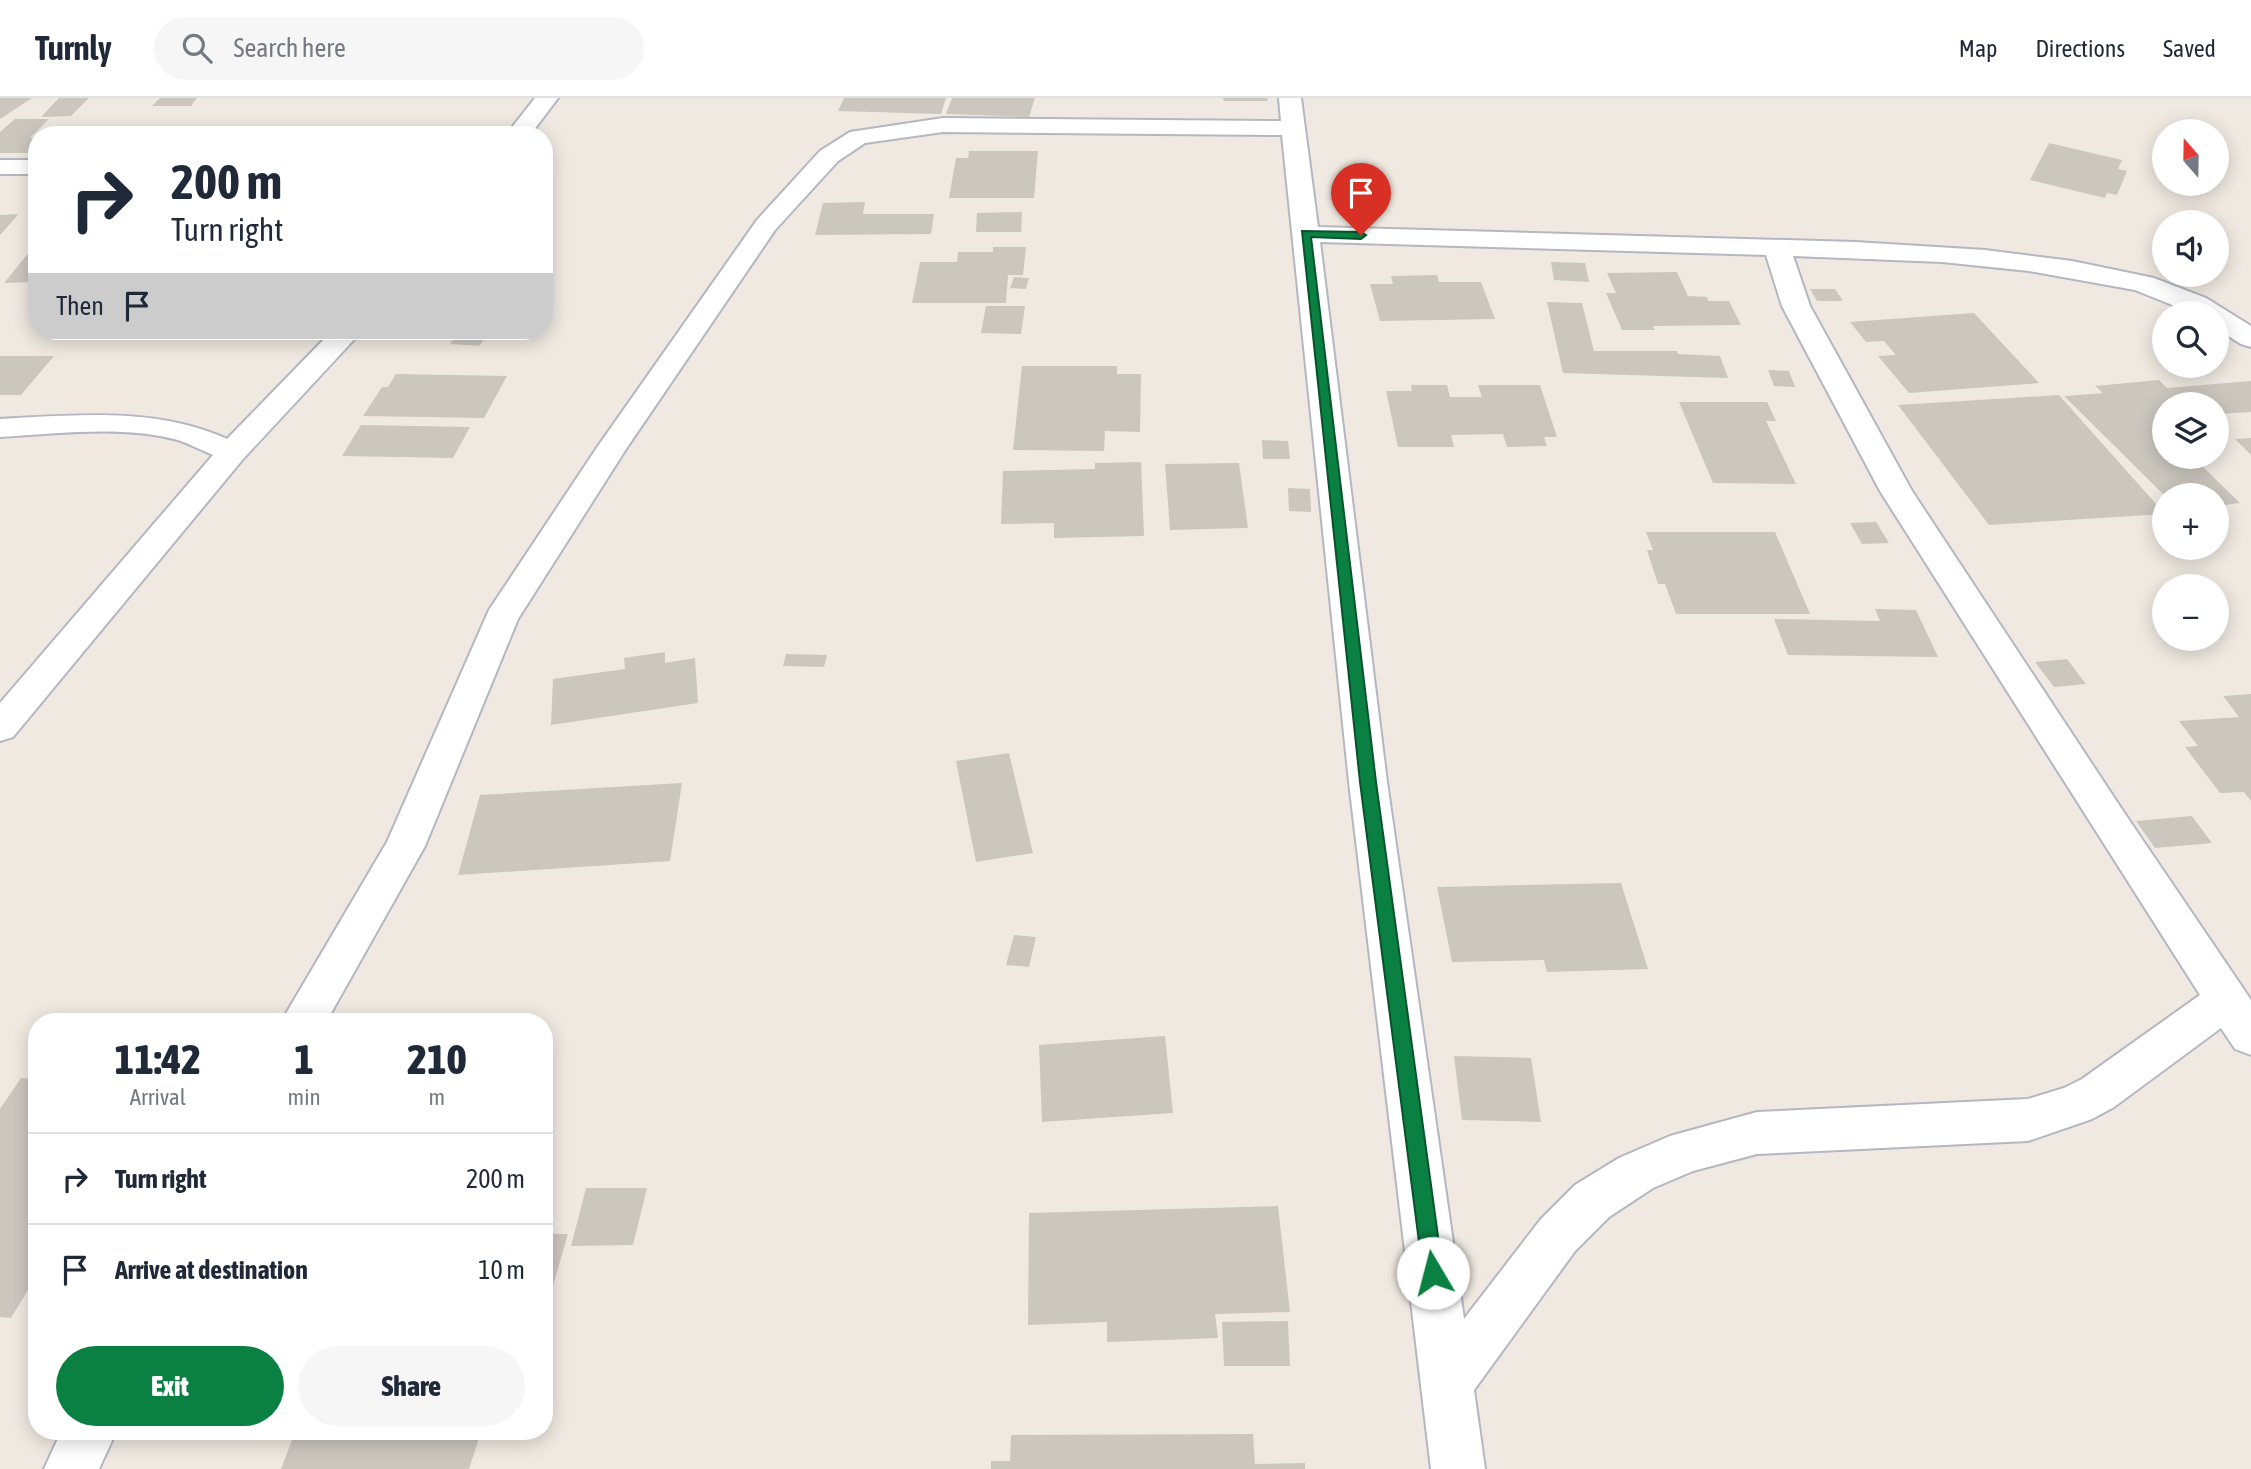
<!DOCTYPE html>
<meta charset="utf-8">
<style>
body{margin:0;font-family:"Asap Condensed",sans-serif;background:#f6f6f7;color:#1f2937;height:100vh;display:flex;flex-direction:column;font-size:26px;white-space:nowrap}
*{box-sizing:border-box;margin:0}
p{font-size:23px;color:#747a83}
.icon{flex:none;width:38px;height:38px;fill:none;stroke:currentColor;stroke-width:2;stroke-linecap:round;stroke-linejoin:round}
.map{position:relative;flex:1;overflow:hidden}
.side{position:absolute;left:28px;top:915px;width:525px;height:427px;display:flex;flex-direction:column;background:#fff;border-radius:28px;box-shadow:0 4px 18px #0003}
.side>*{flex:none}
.top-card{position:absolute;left:28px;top:28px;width:525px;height:214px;border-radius:28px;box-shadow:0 4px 18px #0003;background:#fff;color:#1f2937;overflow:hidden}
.needle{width:46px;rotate:340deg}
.controls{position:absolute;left:2152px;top:21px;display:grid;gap:14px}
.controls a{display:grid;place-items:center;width:77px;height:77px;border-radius:50%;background:#fff;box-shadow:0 4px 18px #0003;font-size:35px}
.pin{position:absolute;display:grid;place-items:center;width:60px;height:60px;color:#fff;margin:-72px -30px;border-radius:50% 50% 50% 0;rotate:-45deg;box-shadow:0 0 7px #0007}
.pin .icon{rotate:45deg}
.me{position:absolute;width:77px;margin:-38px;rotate:352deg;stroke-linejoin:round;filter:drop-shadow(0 0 5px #0008)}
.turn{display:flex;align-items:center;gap:24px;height:147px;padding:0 28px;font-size:32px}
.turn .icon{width:91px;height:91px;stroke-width:2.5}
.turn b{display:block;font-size:49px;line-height:60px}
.then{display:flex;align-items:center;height:66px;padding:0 28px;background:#0003;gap:14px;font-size:26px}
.eta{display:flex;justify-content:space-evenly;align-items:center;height:119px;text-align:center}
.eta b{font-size:42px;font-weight:800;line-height:49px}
.primary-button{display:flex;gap:14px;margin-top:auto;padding:14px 28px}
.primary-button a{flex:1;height:80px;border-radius:42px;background:#0b8043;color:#fff;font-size:28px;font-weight:800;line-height:80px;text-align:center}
.primary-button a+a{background:#f6f6f7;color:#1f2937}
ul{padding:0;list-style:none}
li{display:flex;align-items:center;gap:21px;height:91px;padding:0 28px;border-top:2px solid #e0e1e3}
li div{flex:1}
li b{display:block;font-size:26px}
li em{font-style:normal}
header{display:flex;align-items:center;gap:42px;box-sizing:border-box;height:98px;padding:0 35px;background:#fff;border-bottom:2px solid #e0e1e3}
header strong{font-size:33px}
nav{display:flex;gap:38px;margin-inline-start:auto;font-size:24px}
.search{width:490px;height:63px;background:#f6f6f7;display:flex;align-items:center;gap:18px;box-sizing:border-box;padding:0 24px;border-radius:38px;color:#747a83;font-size:26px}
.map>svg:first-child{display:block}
</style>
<header>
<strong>Turnly</strong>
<div class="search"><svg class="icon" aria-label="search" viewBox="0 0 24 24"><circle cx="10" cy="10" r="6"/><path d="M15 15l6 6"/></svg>Search here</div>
<nav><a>Map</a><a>Directions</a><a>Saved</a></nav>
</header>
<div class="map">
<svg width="2251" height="1371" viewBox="0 0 2251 1371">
<rect width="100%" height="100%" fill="#efe9e1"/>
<path fill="#cbc7bf" d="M0 0H32L0 21Z
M59 0H89L71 18 41 19Z
M160 0H197L191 8H152Z
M844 0H946L941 16 838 13Z
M952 0H1035L1029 19 946 16Z
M1223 0H1267L1268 3H1224Z
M15 21H49L30 40H37V55H0V34Z
M2049 45 2122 62 2118 71 2127 73 2117 97 2107 95 2105 100 2030 82Z
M969 53H1038L1034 100H949L956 60H968Z
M865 104 863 116H934L931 136 815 137 823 105Z
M1022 114 1021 134H976L977 115Z
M18 116 17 118 0 137V117Z
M993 149H1026L1023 177H1008L1006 205H912L920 164H957L958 154H993Z
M37 152V184L4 185 30 153Z
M1551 164 1585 165 1589 184 1554 182Z
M1677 174 1688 198 1707 199 1708 203H1729L1741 227 1653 228 1655 232H1622L1606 195H1616L1607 175Z
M1437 177 1439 184H1481L1495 221 1380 223 1370 186H1393L1391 178Z
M1014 179 1029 180 1026 191 1010 190Z
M1810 191H1835L1843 203H1817Z
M1547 204 1582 205 1594 253H1677L1678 256 1720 258 1728 280 1563 275Z
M986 208H1025L1021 236 981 235Z
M1974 215 2039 285 1909 295 1878 258 1896 257 1884 243 1866 244 1850 224Z
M416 233H490L479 248 450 246 454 240 413 237Z
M0 258H54L21 297H0Z
M1022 268H1117V276H1141L1140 334 1105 333 1104 353 1013 352Z
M1768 272 1789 273 1795 289 1774 288Z
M396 276 507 278 484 320 363 318 382 289H388Z
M2159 282 2167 290 2251 283V314L2217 316V306H2165V321H2159L2165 327V359H2197L2206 368H2202L2240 405 2217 408V397H2164L2064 298 2103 295 2095 288Z
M1411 287H1447L1450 299H1482L1478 287H1540L1557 339H1544L1547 348 1507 349 1503 336 1451 337 1454 349H1398L1386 293H1412Z
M2059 297 2165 416 1989 427 1898 307Z
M1679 304H1767L1776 323H1766L1796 386 1713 385Z
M361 327 470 329 453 360 342 358Z
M2251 340V357L2235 341Z
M1262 342 1288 343 1290 361H1263Z
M1141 364 1144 438 1054 440V425L1001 426 1003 373 1095 371V365Z
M1239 365 1248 430 1170 432 1165 366Z
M1288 390 1310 391 1311 414 1289 413Z
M1876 424 1889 445 1862 446 1850 425Z
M1646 434H1775L1810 516H1676L1665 486H1658L1647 452H1653Z
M1875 511 1916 512 1938 559 1788 557 1774 521 1880 523Z
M665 554V565L695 560 698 605 551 627 553 581 625 571 624 560Z
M786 556 827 557 824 569 783 568Z
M2067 561 2086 586 2054 589 2035 564Z
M2251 596V703L2244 694 2220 695 2185 649 2198 648 2179 623 2239 619 2223 598Z
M1009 655 1033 755 976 764 956 663Z
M682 685 670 763 458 777 480 697Z
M2192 718 2212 745 2155 750 2136 723Z
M1621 785 1648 871 1547 874 1544 862 1452 864 1437 789Z
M1014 837 1036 839 1029 869 1006 867Z
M1165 938 1173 1015 1042 1024 1039 947Z
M1454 958 1531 960 1541 1024 1462 1022Z
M21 980 37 981V1177L11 1220 0 1219V1011Z
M586 1090H647L633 1147 571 1148Z
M1278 1108 1290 1214 1215 1216 1218 1240 1107 1244V1224L1028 1227 1029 1115Z
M544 1136H568L545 1215H544Z
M1288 1223 1290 1268H1224L1222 1224Z
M295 1334H481L469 1371H281Z
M1253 1336 1255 1366 1305 1365V1371H991V1363H1010L1011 1337Z"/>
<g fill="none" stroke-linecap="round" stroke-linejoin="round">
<g stroke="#b4b7c1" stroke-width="4">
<path id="minor" d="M535 0H558L530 37H506Z
M1279 0H1301L1318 129 1855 144 1985 152 2072 163 2154 180 2206 200 2251 228V249L2241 246 2217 231V215H2192L2135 192 2029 173 1942 164 1793 158 1810 208 1912 393 2123 713 2251 902V957L2235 951 2221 930 2114 1009 2092 1021 2028 1043 1757 1056 1693 1073 1653 1090 1609 1119 1575 1153 1474 1292 1485 1371H1431L1349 684 1282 37 943 34 865 45 838 63 775 132 626 351 518 521 425 748 326 924H281L387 744 489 512 596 351 757 122 820 53 850 34 943 20 1281 23ZM1320 144 1766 157 1782 208 1880 393 2200 897 2082 981 2064 990 2028 1001 1757 1014 1670 1038 1619 1060 1575 1087 1541 1121 1464 1221 1387 684Z
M0 62H37V76H0Z
M332 233H362L243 361 13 639 0 643V605L213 357C201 352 190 346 178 342 122 327 57 336 0 339V321C77 317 156 309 227 341Z
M61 1334H116L99 1371H44Z"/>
</g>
<use href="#minor" fill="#fff" fill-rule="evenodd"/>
</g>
<path fill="#0b8043" stroke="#07532c" stroke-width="2" d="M1302 133 1361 134 1366 137 1361 141 1311 139 1376 684 1443 1175 1440 1182 1433 1185 1426 1182 1423 1175 1360 684Z"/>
</svg>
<div class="controls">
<a><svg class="needle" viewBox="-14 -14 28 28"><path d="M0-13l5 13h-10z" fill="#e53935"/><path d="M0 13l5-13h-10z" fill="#747a83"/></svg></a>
<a><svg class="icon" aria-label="sound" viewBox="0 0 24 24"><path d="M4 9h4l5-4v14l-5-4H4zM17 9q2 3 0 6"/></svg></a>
<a><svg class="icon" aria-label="search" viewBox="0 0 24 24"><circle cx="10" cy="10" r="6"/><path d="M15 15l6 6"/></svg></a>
<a><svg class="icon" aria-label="layers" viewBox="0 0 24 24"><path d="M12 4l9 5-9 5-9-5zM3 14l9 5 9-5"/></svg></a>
<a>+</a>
<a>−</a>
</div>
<div class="pin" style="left:1361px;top:137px;background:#d93025"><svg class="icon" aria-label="arrive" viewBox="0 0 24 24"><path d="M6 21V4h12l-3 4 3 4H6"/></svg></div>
<svg class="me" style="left:1433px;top:1175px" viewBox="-20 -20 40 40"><circle r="19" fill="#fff"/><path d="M0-13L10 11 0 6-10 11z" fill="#0b8043"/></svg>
<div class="top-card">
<div class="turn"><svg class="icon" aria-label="right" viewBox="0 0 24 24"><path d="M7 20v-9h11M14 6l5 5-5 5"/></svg><div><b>200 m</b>Turn right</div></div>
<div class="then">Then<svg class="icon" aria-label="arrive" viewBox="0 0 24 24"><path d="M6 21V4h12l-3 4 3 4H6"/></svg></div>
</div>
<section class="side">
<div class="eta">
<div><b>11:42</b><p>Arrival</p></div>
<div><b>1</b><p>min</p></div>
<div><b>210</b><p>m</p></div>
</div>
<ul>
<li><svg class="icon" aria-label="right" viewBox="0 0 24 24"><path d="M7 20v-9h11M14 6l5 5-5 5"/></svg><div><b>Turn right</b></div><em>200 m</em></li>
<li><svg class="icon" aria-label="arrive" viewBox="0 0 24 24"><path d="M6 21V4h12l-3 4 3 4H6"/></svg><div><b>Arrive at destination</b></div><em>10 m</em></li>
</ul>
<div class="primary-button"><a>Exit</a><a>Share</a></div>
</section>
</div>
